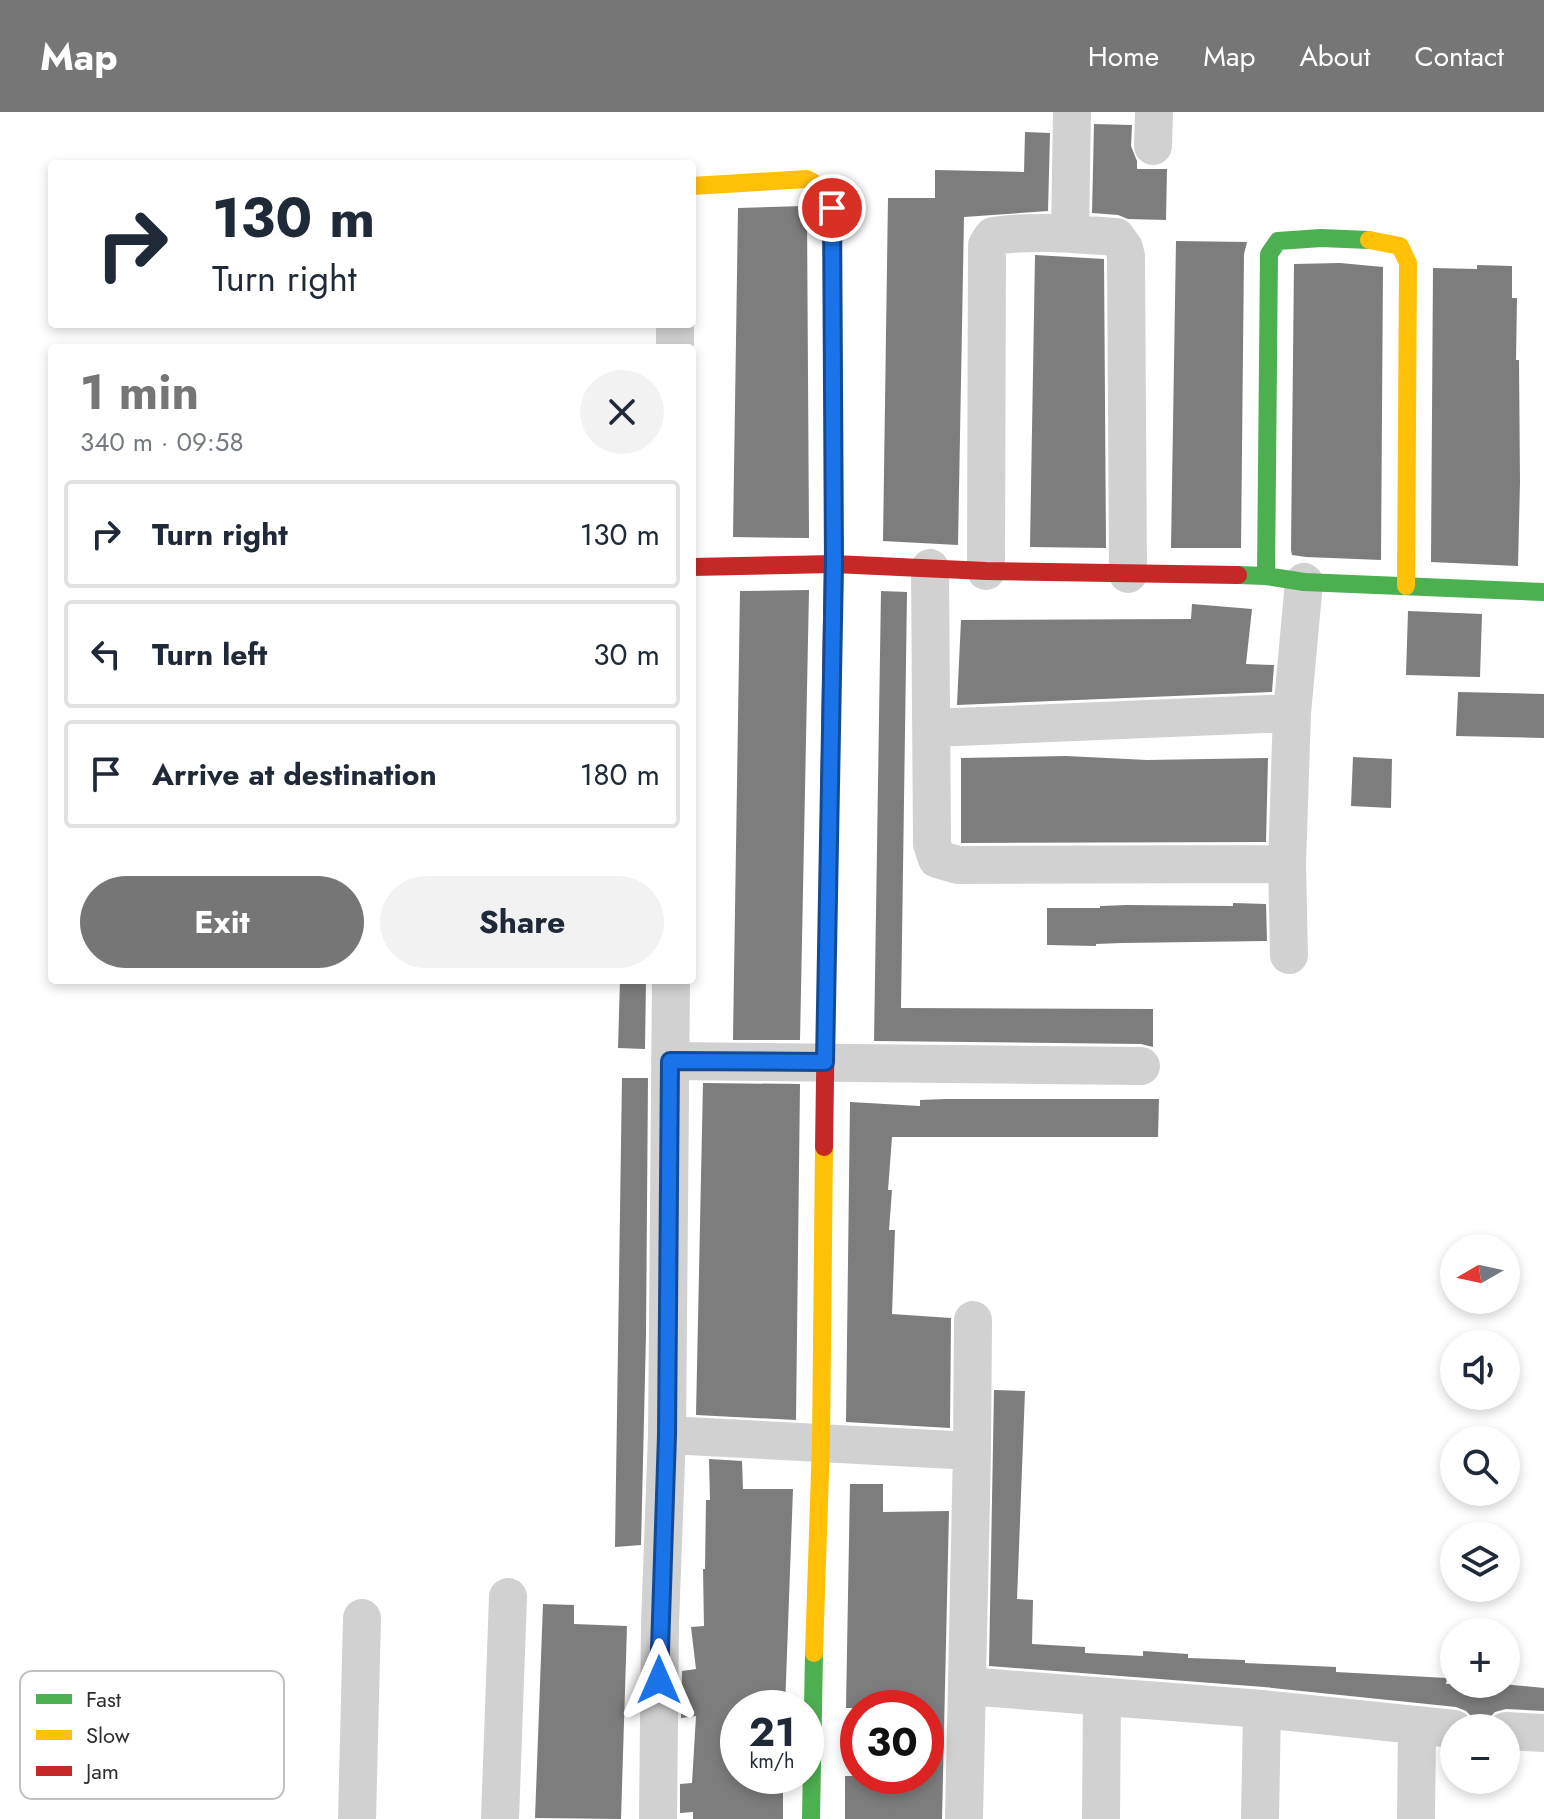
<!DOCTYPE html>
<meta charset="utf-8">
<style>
body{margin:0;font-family:Jost,sans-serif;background:#f2f2f3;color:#1f2937;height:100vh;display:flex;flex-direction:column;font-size:30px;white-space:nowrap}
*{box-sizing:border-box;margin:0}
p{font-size:26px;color:#747a83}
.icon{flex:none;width:44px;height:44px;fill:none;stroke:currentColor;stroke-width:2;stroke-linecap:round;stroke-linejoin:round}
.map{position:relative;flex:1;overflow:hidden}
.sheet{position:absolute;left:48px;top:232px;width:648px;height:640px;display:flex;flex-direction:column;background:#fff;border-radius:8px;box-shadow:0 4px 12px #0003}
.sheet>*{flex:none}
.banner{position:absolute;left:48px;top:48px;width:648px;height:168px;border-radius:8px;box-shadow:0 4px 12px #0003;background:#fff;color:#1f2937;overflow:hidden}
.needle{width:52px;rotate:261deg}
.tools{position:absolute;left:1440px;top:1122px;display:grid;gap:16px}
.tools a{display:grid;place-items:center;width:80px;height:80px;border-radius:50%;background:#fff;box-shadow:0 4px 12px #0003;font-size:40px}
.speed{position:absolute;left:720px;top:1578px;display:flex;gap:16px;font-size:40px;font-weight:700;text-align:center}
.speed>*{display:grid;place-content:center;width:104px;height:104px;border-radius:50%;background:#fff;box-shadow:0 4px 12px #0003;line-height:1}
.speed small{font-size:20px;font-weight:400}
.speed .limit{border:12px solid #d22;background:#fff;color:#111}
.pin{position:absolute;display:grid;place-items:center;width:68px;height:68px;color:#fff;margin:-34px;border:4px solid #fff;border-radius:50%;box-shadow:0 2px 8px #0007}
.me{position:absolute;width:88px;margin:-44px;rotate:0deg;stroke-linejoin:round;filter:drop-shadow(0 0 6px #0008)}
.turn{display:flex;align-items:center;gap:28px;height:168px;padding:0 32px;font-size:36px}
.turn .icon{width:104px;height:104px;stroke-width:2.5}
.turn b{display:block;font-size:56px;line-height:68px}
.round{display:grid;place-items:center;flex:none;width:84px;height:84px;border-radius:42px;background:#f2f2f3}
.head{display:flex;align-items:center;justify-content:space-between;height:136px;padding:0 32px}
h1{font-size:48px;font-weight:700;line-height:60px;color:#767676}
.cta{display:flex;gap:16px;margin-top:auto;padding:16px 32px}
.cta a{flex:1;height:92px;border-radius:48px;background:#767676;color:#fff;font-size:32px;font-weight:700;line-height:92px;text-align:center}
.cta a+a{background:#f2f2f3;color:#1f2937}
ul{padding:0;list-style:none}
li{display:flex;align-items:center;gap:24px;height:108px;margin:0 16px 12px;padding:0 16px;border:4px solid #e0e1e3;border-radius:8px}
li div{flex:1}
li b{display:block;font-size:30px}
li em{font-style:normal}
header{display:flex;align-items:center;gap:48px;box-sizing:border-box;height:112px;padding:0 40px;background:#767676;color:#fff}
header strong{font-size:38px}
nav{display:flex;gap:44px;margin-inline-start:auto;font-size:28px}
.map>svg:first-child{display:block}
</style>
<header>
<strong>Map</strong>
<nav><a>Home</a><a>Map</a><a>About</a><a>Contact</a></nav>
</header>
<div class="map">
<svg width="1544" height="1707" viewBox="0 0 1544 1707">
<rect width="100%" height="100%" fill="#fff"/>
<path fill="#7d7d7d" d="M1094 12 1132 13 1131 34 1137 49V57H1167L1166 108 1128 107 1118 103 1092 101Z
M1025 20 1050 21 1048 99 964 105 958 433 883 429 888 86H935V58L1024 60Z
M803 94 807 100 809 426 733 425 738 96Z
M1176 129 1247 130 1244 142 1241 436H1171Z
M1035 143 1104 147 1106 436 1030 435Z
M1340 151 1383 155 1381 448 1306 445 1292 443 1291 438 1294 152Z
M1477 153 1512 154V186H1517L1516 248H1519L1520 370 1518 454 1431 450 1433 156 1477 157Z
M809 478 800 928H733L740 479Z
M881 479 907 480 901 896 1153 897V935L1141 932 874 929Z
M1192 492 1252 497 1246 552 1274 553 1272 580 957 593 961 508 1191 507Z
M1408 499 1482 502 1480 565 1406 563Z
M1458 580 1544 582V626L1456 624Z
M1066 644 1147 648 1268 646 1266 730 961 731V646Z
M1353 645 1392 647 1391 696 1351 694Z
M1233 791 1266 792 1267 829 1122 831 1096 832V834L1047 833V796H1100V794L1127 793 1233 794Z
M620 868H646L645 937 618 936Z
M622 966H648L646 1223 641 1433 615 1435Z
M703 971 800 972 796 1308 696 1303Z
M946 987H1159L1158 1025H892L888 1078H892L889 1118H895L892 1202 951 1206 950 1316 846 1310 850 990 920 994V988Z
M994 1278 1025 1279 1017 1487 1033 1488 1032 1532 1085 1535V1541L1143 1544V1539L1188 1542V1546L1245 1548V1551L1336 1555V1560L1447 1566 1446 1572H1502L1544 1576V1599L1506 1597 1495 1600 1488 1607 1473 1606 1466 1599 1456 1595 1264 1575 989 1554Z
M709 1347 742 1349 743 1377H793L785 1596H735V1604H727L738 1664H783V1707H693V1700L680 1701V1672L692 1671 696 1604 681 1606 682 1559 696 1557 691 1515 704 1514 703 1457H705L706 1388H710Z
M850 1372H883V1400L949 1399 942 1707H845V1664H926V1596H846Z
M543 1492 574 1493V1512L627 1514 621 1707 535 1706Z"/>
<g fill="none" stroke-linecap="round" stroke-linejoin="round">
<path stroke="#d1d1d1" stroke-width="38" d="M1153 34 1154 0
M1070 121 1072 0
M675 236V212
M930 456 932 732 937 747 958 753 1287 752
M986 459 987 133 993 124C1034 118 1075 122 1116 125L1124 136 1126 144 1128 462
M932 616 1292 601
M1289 843 1287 752 1292 601 1304 470
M671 868 667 1323 972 1339 964 1707
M670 949 1141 954
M972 1339 973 1208
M967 1574 1262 1597 1454 1617
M1506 1619 1544 1621
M357 1707 362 1506
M500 1707 508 1485
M658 1707 660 1512 667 1323
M1101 1707 1102 1586
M1260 1707 1262 1597
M1416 1707 1417 1615"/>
<path stroke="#4caf50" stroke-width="18" d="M1238 463 1266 464 1304 470 1544 480
M1266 464 1269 142 1278 129 1321 126 1369 128
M811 1707 814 1541"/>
<path stroke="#ffc107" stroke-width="18" d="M692 74 807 67 826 78 832 96 834 374
M1369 128 1400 134 1408 151 1406 474
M814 1541 821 1330 824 1035"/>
<path stroke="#c62828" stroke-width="18" d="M692 455 834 452 986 459 1238 463
M824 1035 834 374"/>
</g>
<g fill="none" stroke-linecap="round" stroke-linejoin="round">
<g stroke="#114b97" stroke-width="20">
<path id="route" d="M659 1568 667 1323 670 949 825 950 834 452 832 96"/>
</g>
<use href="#route" stroke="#1a73e8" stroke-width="14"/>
</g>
<rect x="20" y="1559" width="264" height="128" rx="12" fill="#fff" stroke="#c0c0c0" stroke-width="2"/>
<rect x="36" y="1582" width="36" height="10" fill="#4caf50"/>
<rect x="36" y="1618" width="36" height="10" fill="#ffc107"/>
<rect x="36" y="1654" width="36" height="10" fill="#c62828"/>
<g font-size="22" fill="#2c2c2c">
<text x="86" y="1595">Fast</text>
<text x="86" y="1631">Slow</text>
<text x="86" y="1667">Jam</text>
</g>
</svg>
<div class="tools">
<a><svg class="needle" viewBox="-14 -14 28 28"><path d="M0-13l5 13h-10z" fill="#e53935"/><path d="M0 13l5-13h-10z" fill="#747a83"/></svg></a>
<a><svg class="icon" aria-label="sound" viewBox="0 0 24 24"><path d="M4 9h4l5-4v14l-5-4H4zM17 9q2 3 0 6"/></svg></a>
<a><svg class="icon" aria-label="search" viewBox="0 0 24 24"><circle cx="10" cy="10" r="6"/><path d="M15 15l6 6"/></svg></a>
<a><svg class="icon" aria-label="layers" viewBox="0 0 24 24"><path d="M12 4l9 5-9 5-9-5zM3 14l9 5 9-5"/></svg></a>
<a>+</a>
<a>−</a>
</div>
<div class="speed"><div>21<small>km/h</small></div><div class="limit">30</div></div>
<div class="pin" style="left:832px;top:96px;background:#d93025"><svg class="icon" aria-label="arrive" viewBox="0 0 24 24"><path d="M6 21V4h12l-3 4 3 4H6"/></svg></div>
<svg class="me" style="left:659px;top:1568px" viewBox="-20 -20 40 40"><path d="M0-17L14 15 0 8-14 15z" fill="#1a73e8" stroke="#fff" stroke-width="4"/></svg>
<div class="banner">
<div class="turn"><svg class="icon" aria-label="right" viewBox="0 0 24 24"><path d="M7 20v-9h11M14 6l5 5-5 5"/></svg><div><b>130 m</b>Turn right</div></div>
</div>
<section class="sheet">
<div class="head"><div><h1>1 min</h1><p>340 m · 09:58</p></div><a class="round"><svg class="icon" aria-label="close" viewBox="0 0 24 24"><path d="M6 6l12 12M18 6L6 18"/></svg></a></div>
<ul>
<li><svg class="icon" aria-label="right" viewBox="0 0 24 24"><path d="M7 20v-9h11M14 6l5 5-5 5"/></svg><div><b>Turn right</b></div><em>130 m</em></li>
<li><svg class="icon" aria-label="left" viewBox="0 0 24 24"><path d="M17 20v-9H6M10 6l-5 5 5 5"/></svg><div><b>Turn left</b></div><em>30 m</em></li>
<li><svg class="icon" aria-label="arrive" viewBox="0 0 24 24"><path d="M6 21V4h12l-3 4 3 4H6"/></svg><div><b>Arrive at destination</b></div><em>180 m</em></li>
</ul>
<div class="cta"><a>Exit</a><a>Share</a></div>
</section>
</div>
